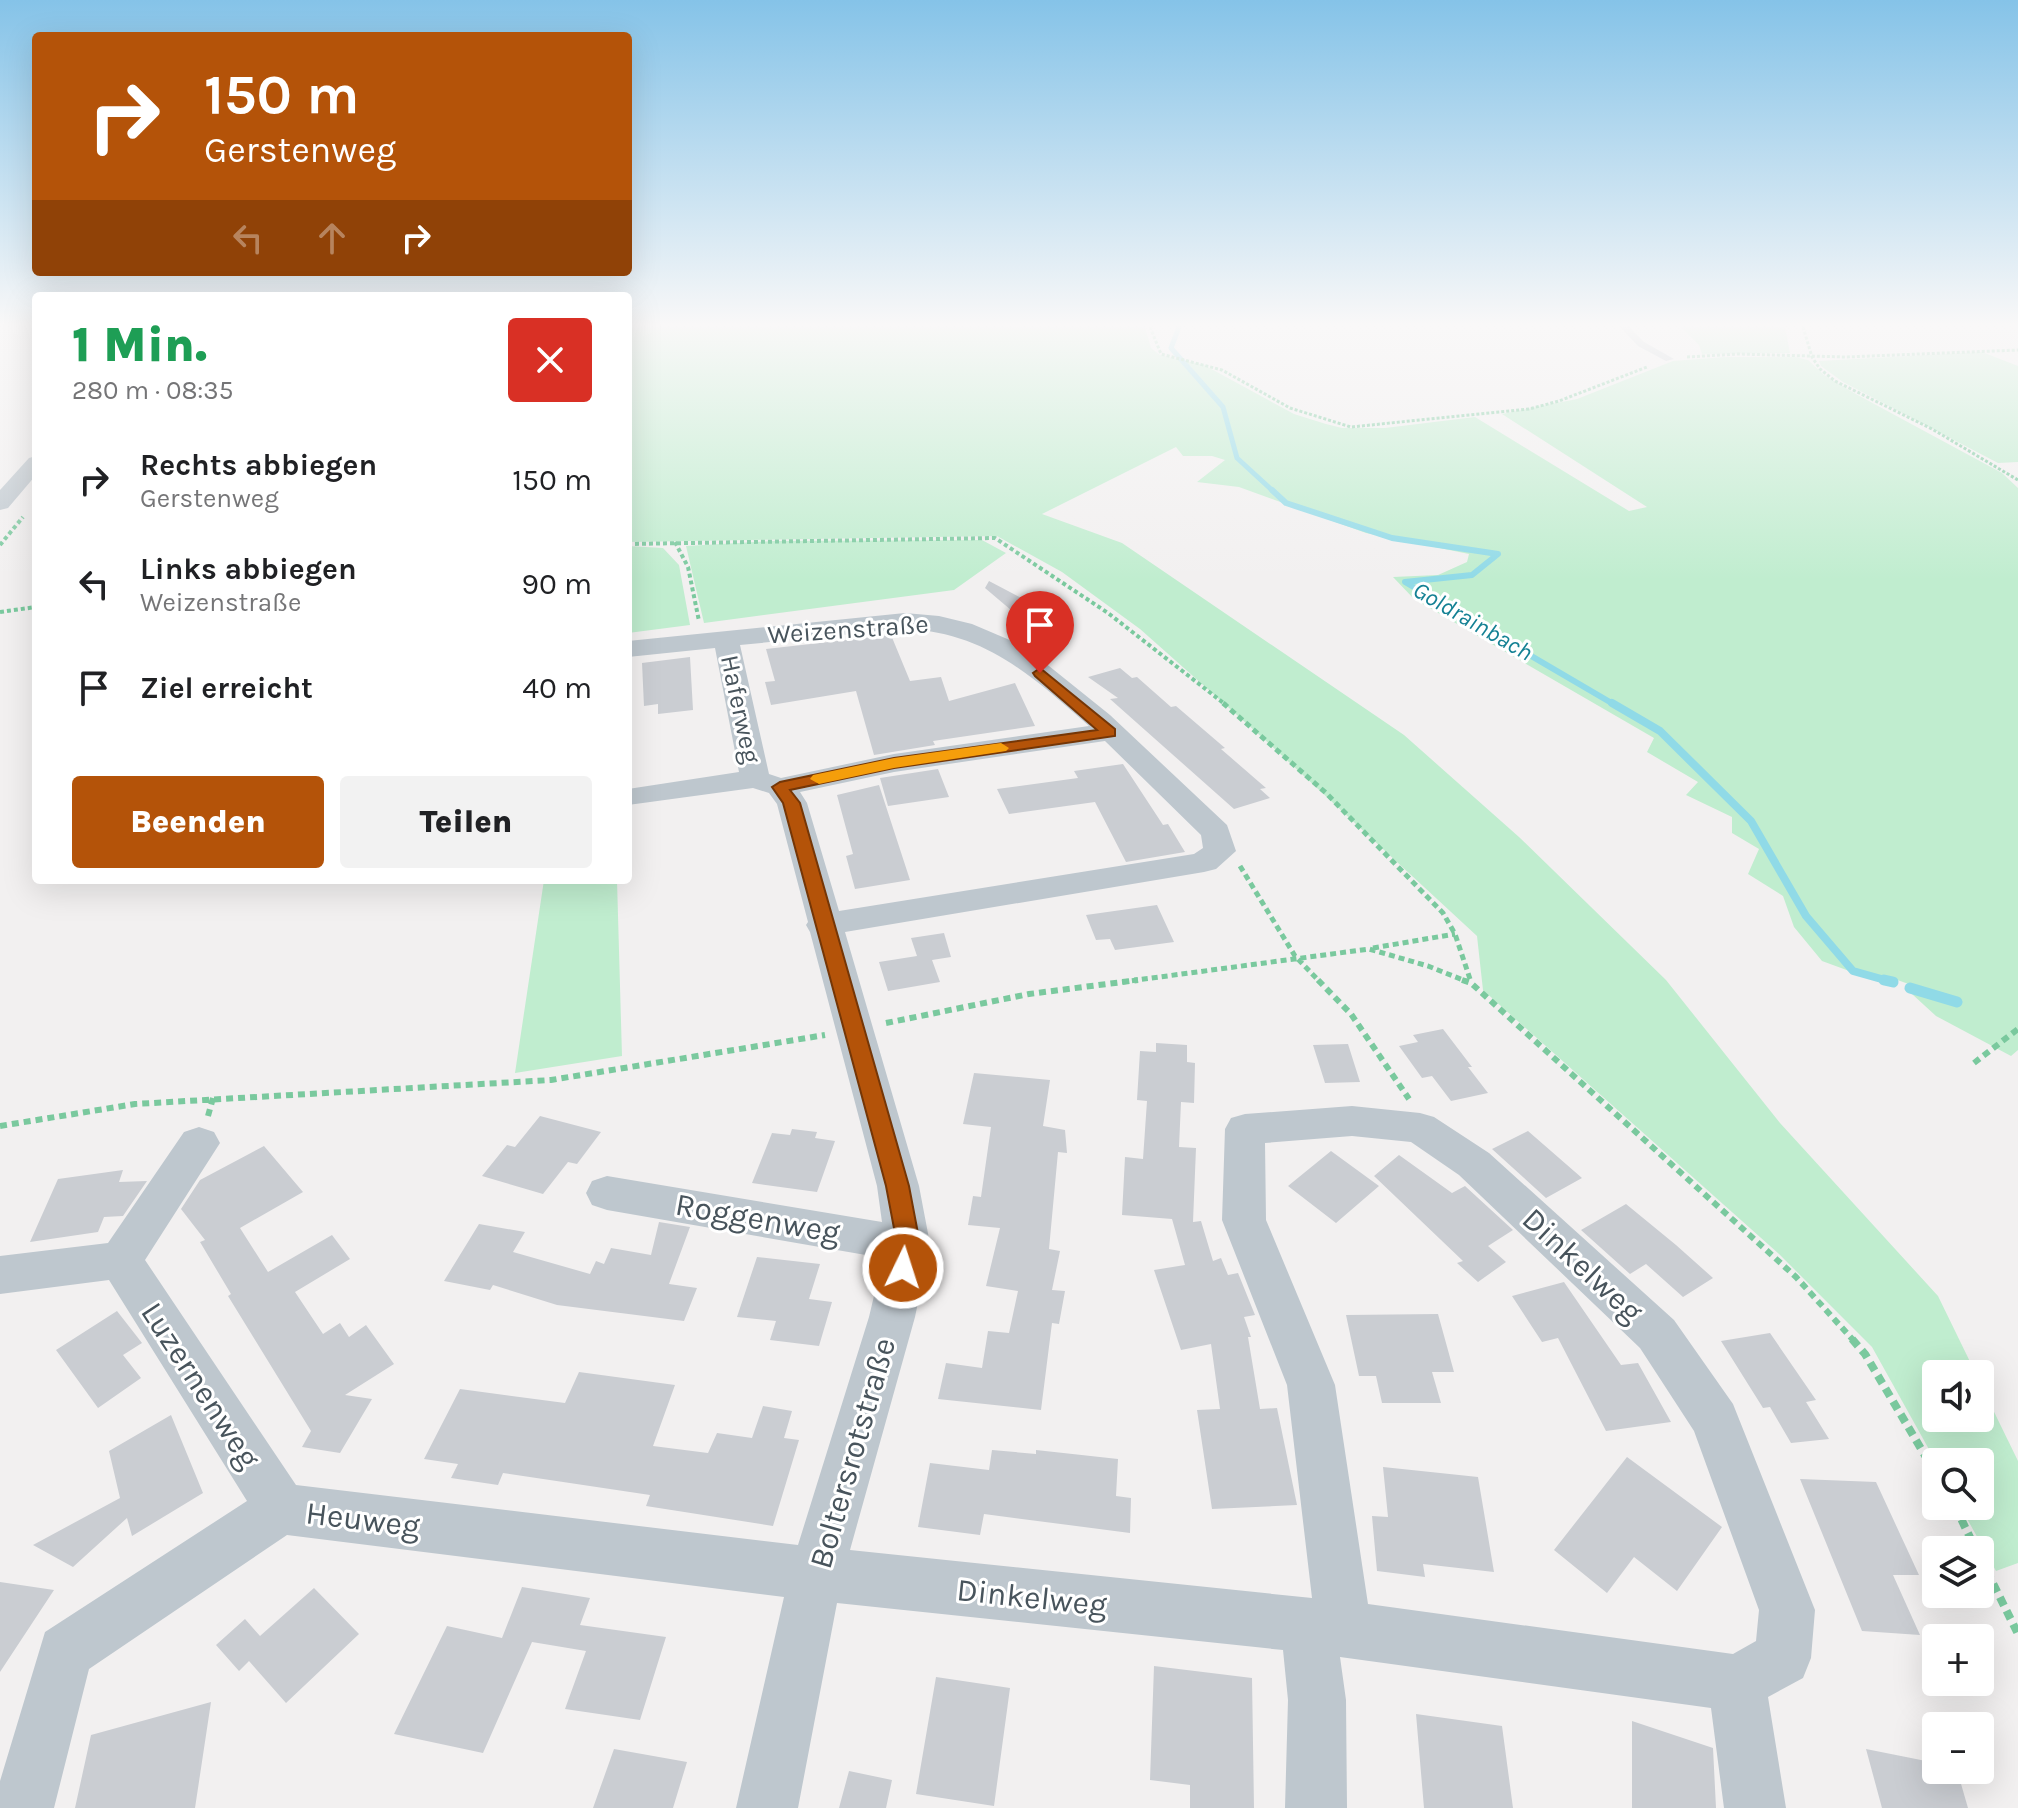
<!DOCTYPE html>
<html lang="de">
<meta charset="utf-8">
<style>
body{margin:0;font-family:Karla,sans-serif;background:#f2f2f2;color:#202124;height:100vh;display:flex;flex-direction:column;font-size:30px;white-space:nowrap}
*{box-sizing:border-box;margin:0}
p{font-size:26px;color:#757577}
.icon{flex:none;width:44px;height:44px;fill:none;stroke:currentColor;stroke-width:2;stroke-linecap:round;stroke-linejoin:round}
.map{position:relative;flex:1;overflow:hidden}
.sheet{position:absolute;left:32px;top:292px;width:600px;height:592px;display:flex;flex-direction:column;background:#fff;border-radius:8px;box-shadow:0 8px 32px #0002}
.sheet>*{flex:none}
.guide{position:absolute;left:32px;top:32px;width:600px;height:244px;border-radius:8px;box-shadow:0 8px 32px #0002;background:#b45309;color:#fff;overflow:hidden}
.tools{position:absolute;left:1922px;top:1360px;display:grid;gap:16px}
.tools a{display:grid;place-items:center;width:72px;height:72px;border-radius:8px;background:#fff;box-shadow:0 8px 32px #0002;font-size:40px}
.pin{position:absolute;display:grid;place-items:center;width:68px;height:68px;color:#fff;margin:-82px -34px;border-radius:50% 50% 50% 0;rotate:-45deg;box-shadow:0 0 8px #0007}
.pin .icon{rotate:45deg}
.me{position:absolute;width:88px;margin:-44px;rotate:4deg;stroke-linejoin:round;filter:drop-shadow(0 0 6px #0008)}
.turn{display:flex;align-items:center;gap:28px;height:168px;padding:0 40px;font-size:36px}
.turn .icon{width:104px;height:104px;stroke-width:2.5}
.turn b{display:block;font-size:56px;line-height:68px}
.lanes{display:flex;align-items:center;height:76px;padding:0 40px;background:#0003;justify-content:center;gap:40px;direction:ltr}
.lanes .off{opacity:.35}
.round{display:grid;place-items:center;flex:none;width:84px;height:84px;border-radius:8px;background:#f2f2f2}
.summary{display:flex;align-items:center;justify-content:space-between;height:136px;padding:0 40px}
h1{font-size:48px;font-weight:800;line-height:60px;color:#1e9e55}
.primary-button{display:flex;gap:16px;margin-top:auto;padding:16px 40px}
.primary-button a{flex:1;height:92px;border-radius:8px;background:#b45309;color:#fff;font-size:32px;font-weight:800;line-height:92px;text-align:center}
.primary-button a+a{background:#f2f2f2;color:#202124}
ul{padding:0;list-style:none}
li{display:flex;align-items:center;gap:24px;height:104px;padding:0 40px}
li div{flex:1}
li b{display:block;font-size:30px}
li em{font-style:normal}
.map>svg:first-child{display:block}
</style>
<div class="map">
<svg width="2018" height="1808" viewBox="0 0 2018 1808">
<rect width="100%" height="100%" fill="#f2f0f0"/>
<path fill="#c0edcf" d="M628 327H1145L1151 348 1160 355 1204 365 1294 414 1326 424 1342 428H1385L1475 417 1629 511 1647 507 1502 414 1577 399 1673 361 1725 357H1795L1808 360 1824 375 1854 393 2002 473 2018 488V1050L2011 1056 1936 1016 1912 994 1917 987 1889 977 1882 983 1822 961 1794 927 1783 896 1748 874 1759 849 1732 833V817L1686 795 1698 782 1647 752 1654 738 1414 599 1393 577 1438 575 1467 562 1469 554 1366 533 1239 487 1197 482 1225 460 1212 456H1183L1176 447 1042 514 1122 543 1404 735 1519 837 1666 980 1780 1123 1938 1296 1976 1374H1936V1418H1980V1383L2018 1461V1563L1996 1571 1960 1506H1980V1462H1936L1872 1347 1779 1254 1483 990 1477 936 1264 739 1140 629 1062 572 997 536 628 542Z
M1681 327H1785L1790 353 1702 354 1699 345Z
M1982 352 2018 366V462L1998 463 1843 382 1821 366 1819 361Z
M982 540 1006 553 954 590 704 623 686 546 773 541Z
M628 546 663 548 679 565 690 625 628 633Z
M544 880H617L622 1056 515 1073Z"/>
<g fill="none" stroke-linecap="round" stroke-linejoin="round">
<path stroke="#90dae7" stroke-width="5" d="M1179 327 1171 348 1223 407 1237 458 1274 492"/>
<path stroke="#90dae7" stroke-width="6" d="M1272 490 1286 503 1392 538 1498 554 1472 575 1405 582 1615 705"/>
<path stroke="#90dae7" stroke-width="8" d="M1612 703 1660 731 1751 821 1806 916 1853 971 1892 982"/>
<path stroke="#90dae7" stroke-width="11" d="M1884 980 1893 982
M1910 988 1957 1002"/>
</g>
<path fill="#cacdd2" d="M989 581 1065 621 1038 633 985 588Z
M891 635 910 681 941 677 949 701 1015 683 1035 726 933 741 935 745 874 755 856 691 771 705 765 682 775 681 766 649Z
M690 657 693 710 658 714V704L644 706 642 663Z
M1120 668 1132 678 1137 677 1171 707 1176 706 1225 748 1221 749 1266 788 1260 789 1270 798 1234 809 1110 699 1118 698 1088 677Z
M1123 764 1163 825 1168 824 1185 852 1126 862 1095 802 1009 814 997 789 1078 778 1074 771Z
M938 769 949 797 888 806 880 778Z
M879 785 910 880 855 889 846 856 853 854 837 795Z
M1157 905 1174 942 1115 950 1110 939 1096 940 1086 915Z
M944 933 951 957 932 960 940 982 888 991 879 962 917 956 911 938Z
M1443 1029 1472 1067H1468L1488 1093 1451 1101 1432 1076 1422 1078 1399 1046 1418 1042 1413 1035Z
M1156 1043 1187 1045V1062L1195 1063 1194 1103 1181 1102 1179 1147 1196 1148 1193 1222 1201 1221 1213 1261 1221 1258 1228 1275 1238 1273 1255 1315 1244 1317 1251 1337H1248L1260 1409 1277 1408 1297 1505 1212 1509 1197 1410 1220 1409 1211 1344 1181 1350 1154 1270 1185 1265 1172 1219 1122 1215 1125 1157 1143 1159 1147 1101 1137 1100 1140 1051 1156 1052Z
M1348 1044 1360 1082 1325 1083 1313 1045Z
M974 1073 1050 1080 1043 1126 1065 1130 1067 1153 1058 1152 1049 1249 1060 1251 1052 1290 1065 1291 1059 1324 1052 1323 1041 1410 938 1399 946 1363 982 1368 988 1331 1009 1333 1018 1291 986 1286 1000 1228 968 1225 973 1196 981 1197 991 1127 963 1124Z
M540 1116 601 1132 577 1164 568 1162 543 1194 482 1176 507 1145 515 1147Z
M792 1129 817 1132 815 1138 835 1141 817 1192 752 1183 772 1133 790 1135Z
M1528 1131 1582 1178 1546 1198 1492 1149Z
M264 1146 303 1192 240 1228 268 1272 332 1235 350 1259 295 1292 323 1334 340 1323 349 1337 366 1325 394 1364 345 1395 372 1399 340 1453 302 1447 311 1431 228 1296 231 1294 200 1242 205 1240 181 1209 200 1180Z
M1331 1151 1379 1186 1336 1223 1288 1186Z
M1399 1155 1452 1193 1465 1186 1513 1230 1488 1246 1506 1262 1478 1282 1457 1263 1463 1261 1374 1176Z
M123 1170 119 1182 147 1181 123 1216 104 1217 98 1232 30 1242 58 1179Z
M1626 1204 1676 1245 1713 1278 1683 1297 1646 1264 1630 1274 1581 1230Z
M659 1222 690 1227 669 1284 697 1288 684 1321 557 1305 493 1285 490 1290 444 1281 479 1224 525 1232 513 1252 590 1274 596 1261 604 1264 611 1248 651 1255Z
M757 1257 820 1264 809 1299 832 1302 819 1346 770 1340 776 1321 737 1317Z
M1564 1282 1621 1365 1638 1363 1671 1422 1606 1431 1558 1338 1542 1342 1512 1296Z
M117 1311 142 1343 123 1355 141 1378 98 1408 56 1350Z
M1438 1314 1454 1372H1432L1441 1403H1382L1376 1376H1359L1346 1315Z
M1770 1333 1816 1400 1806 1402 1829 1439 1791 1443 1770 1407 1763 1408 1721 1341Z
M579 1372 675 1385 653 1446 708 1453 717 1433 752 1438 763 1406 792 1411 784 1438 799 1440 773 1526 646 1506 650 1495 503 1473 498 1485 451 1478 458 1464 424 1459 460 1389 565 1403Z
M171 1415 203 1493 132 1536 127 1518 73 1567 33 1545 120 1498 109 1451Z
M992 1450 1036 1454V1450L1118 1459 1116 1496 1131 1498 1130 1533 984 1514 980 1535 918 1527 930 1463 989 1470Z
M1627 1457 1722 1527 1677 1591 1634 1557 1607 1593 1554 1550Z
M1383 1467 1478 1477 1494 1572 1423 1564 1425 1577 1377 1571 1372 1516 1388 1517Z
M1800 1479 1876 1482 1919 1575H1893L1920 1635 1862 1631Z
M0 1582 54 1590 0 1672Z
M522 1587 590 1598 580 1625 666 1637 640 1720 565 1709 586 1651 532 1642 483 1753 394 1734 447 1626 502 1638Z
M314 1588 359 1634 286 1703 249 1661 239 1671 216 1645 245 1619 260 1636Z
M1154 1666 1252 1678 1254 1808H1190V1785L1150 1780Z
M936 1677 1010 1688 994 1806 916 1794Z
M211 1702 195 1808H75L91 1735Z
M1416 1714 1502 1726 1513 1808H1424Z
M1632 1721 1713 1748 1716 1808H1632Z
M614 1749 687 1762 673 1808H593Z
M1866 1749 1936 1763V1770H1957L1968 1808H1882Z
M849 1771 892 1780 886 1808H839Z"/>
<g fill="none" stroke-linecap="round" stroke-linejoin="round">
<path stroke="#7ac99e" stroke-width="3" stroke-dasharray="3 2" stroke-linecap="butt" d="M1150 327 1161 354 1222 370 1290 408 1351 427 1529 409 1559 401 1647 367
M1803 327 1812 357 1820 369 1835 381 1932 429 2018 480
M1687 357 1738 354 1846 357 2018 350"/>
<path stroke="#7ac99e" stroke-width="4" stroke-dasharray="4 3" stroke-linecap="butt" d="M675 542 688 567 699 621
M628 544 995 538 1108 613 1226 705
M0 545 23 517
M0 612 36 607"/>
<path stroke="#7ac99e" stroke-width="5" stroke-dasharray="6 4" stroke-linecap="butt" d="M1223 703 1326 793 1443 913 1455 934 1471 982
M1240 866 1295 956 1320 982
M1373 948 1455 934
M1122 982 1369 949 1428 966 1468 982"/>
<path stroke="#7ac99e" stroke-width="6" stroke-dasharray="7 5" stroke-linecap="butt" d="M1318 980 1351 1014 1409 1099
M1462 980 1471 983 1796 1277 1854 1341
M886 1023 1029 994 1138 980
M1974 1063 2018 1029
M208 1116 213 1098
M0 1126 135 1104 551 1080 825 1035"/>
<path stroke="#7ac99e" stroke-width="8" stroke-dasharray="9 6" stroke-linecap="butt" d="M1852 1339 1865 1354 1936 1474
M1955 1506 1976 1550
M1980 1557 2018 1634"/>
<path fill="#bec7ce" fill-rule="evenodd" d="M1620 327H1629L1644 342 1674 359 1666 361 1638 346Z"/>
<path fill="#bec7ce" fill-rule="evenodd" d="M36 456V475L8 508 0 510V490L29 458Z
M905 613 939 616 972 624 1012 641 1044 662 1110 715 1227 825 1236 851 1216 869 1204 872 845 932 919 1186 930 1244 915 1317 850 1550 1312 1598 1287 1385 1222 1220 1225 1129 1231 1118 1245 1114 1352 1106 1420 1113 1434 1117 1489 1153 1674 1320 1733 1404 1815 1610 1811 1658 1803 1678 1768 1697 1786 1808H1724L1711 1708 1340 1657 1346 1700 1347 1808H1285L1288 1700 1283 1650 837 1603 798 1808H736L784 1597 287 1535 89 1669 54 1808H0V1781L45 1632 247 1501 109 1280 0 1294V1256L108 1243 184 1132 199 1127 214 1132 220 1143 145 1260 296 1485 798 1545 869 1317 883 1258 607 1210 592 1205 586 1193 592 1181 607 1176 882 1222 877 1186 810 932 806 925 808 922 777 804 769 793 753 788 628 805V789L739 772 715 648 628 657V641ZM905 629C985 632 1032 676 1089 726L894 754 781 778 769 774 740 645ZM1105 741 1201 835 1203 848 1194 854 839 911 807 803 800 792 894 772ZM1352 1136 1411 1142 1459 1175 1640 1348 1694 1431 1759 1610 1756 1641 1733 1654 1368 1604 1335 1385 1266 1220 1265 1143Z"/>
</g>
<linearGradient id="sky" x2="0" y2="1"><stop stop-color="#85c3e8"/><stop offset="0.56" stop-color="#f9f8f8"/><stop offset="1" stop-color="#f9f8f8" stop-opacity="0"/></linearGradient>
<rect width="2018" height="580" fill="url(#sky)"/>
<path fill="#b45309" stroke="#753606" stroke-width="2" d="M1040 668 1115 729V736L894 768 790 790 800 803 909 1186 920 1244 911 1275 903 1278 894 1275 891 1268 897 1244 886 1186 783 803 772 787 780 782 894 758 1097 730 1035 676 1033 673Z"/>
<path fill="#f59e0b" d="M1001 743 1009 748 1006 751 894 768 819 784 810 779 813 775 894 758Z"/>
<g text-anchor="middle" stroke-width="6" stroke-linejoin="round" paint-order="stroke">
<g font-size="24" font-style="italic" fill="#148194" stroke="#fff">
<text transform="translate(1473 621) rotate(30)" y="8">Goldrainbach</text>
</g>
<g font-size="26" fill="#48545c" stroke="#fff">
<text transform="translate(848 629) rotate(-4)" y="9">Weizenstraße</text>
<text transform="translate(741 709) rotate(78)" y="9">Haferweg</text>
</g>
<g font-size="32" fill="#48545c" stroke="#fff">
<text transform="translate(758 1218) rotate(10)" y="11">Roggenweg</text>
<text transform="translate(1583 1265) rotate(43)" y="11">Dinkelweg</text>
<text transform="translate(201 1385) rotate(57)" y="11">Luzernenweg</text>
<text transform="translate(852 1453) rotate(-74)" y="11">Boltersrotstraße</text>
<text transform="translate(363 1519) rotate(7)" y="11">Heuweg</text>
<text transform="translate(1032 1597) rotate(6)" y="11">Dinkelweg</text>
</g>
</g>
</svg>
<div class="tools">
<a><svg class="icon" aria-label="sound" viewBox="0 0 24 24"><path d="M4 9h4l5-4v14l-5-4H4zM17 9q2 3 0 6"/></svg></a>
<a><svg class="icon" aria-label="search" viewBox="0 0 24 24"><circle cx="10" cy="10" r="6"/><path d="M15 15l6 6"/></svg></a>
<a><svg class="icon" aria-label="layers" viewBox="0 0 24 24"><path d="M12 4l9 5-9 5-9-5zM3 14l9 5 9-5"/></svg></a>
<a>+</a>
<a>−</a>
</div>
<div class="pin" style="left:1040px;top:673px;background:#d93025"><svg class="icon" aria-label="arrive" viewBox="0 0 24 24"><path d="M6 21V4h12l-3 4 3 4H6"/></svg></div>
<svg class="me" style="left:903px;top:1268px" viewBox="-20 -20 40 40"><circle r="17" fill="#b45309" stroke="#fff" stroke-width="3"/><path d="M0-11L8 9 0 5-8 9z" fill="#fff"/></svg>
<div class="guide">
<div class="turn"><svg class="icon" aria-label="right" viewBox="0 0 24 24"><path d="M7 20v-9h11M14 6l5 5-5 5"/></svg><div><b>150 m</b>Gerstenweg</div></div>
<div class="lanes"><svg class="icon off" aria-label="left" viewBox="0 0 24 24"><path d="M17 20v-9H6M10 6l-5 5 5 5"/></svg><svg class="icon off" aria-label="ahead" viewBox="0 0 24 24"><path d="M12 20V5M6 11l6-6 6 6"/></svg><svg class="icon" aria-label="right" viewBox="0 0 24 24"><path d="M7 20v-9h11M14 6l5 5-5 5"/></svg></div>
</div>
<section class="sheet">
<div class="summary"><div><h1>1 Min.</h1><p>280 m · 08:35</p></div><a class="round" style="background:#d93025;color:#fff"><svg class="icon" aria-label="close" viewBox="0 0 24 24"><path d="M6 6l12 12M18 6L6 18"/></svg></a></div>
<ul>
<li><svg class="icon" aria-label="right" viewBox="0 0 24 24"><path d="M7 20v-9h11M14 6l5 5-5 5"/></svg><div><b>Rechts abbiegen</b><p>Gerstenweg</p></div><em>150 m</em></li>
<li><svg class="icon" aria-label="left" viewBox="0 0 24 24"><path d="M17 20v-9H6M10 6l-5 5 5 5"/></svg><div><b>Links abbiegen</b><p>Weizenstraße</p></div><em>90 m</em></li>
<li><svg class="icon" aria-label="arrive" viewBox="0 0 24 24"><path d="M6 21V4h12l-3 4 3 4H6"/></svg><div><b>Ziel erreicht</b></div><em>40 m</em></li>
</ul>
<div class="primary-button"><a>Beenden</a><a>Teilen</a></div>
</section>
</div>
